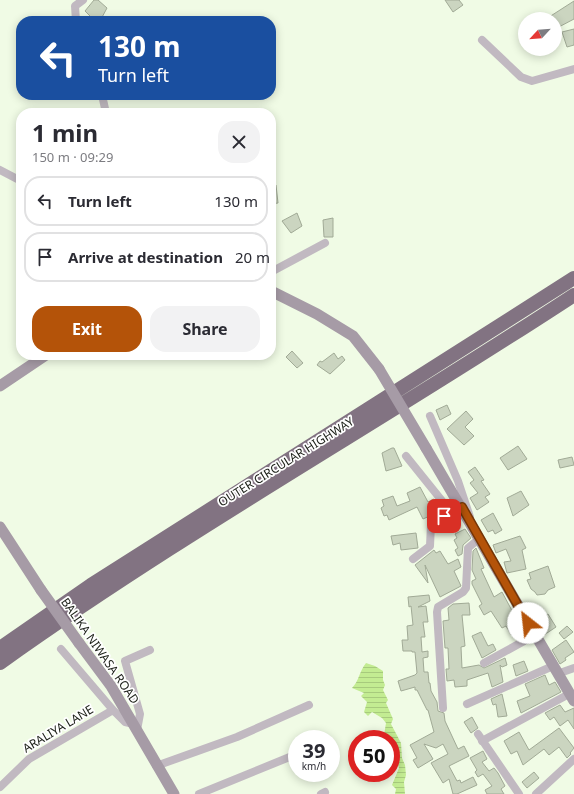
<!DOCTYPE html>
<meta charset="utf-8">
<style>
body{margin:0;font-family:"Noto Sans",sans-serif;background:#f2f2f3;color:#2b2b33;height:100vh;display:flex;flex-direction:column;font-size:15px;white-space:nowrap}
*{box-sizing:border-box;margin:0}
p{font-size:13px;color:#7c7c81}
.icon{flex:none;width:22px;height:22px;fill:none;stroke:currentColor;stroke-width:2;stroke-linecap:round;stroke-linejoin:round}
.map{position:relative;flex:1;overflow:hidden}
.drawer{position:absolute;left:16px;top:108px;width:260px;height:252px;display:flex;flex-direction:column;background:#fff;border-radius:16px;box-shadow:0 2px 10px #0003}
.drawer>*{flex:none}
.hud{position:absolute;left:16px;top:16px;width:260px;height:84px;border-radius:16px;box-shadow:0 2px 10px #0003;background:#1a4fa0;color:#fff;overflow:hidden}
.needle{width:26px;rotate:244deg}
.tools{position:absolute;left:518px;top:12px;display:grid;gap:8px}
.tools a{display:grid;place-items:center;width:44px;height:44px;border-radius:50%;background:#fff;box-shadow:0 2px 10px #0003;font-size:20px}
.speed{position:absolute;left:288px;top:730px;display:flex;gap:8px;font-size:20px;font-weight:700;text-align:center}
.speed>*{display:grid;place-content:center;width:52px;height:52px;border-radius:50%;background:#fff;box-shadow:0 2px 10px #0003;line-height:1}
.speed small{font-size:10px;font-weight:400}
.speed .limit{border:6px solid #d22;background:#fff;color:#111}
.pin{position:absolute;display:grid;place-items:center;width:34px;height:34px;color:#fff;margin:-17px;border-radius:8px;box-shadow:0 2px 6px #0006}
.me{position:absolute;width:44px;margin:-22px;rotate:331deg;stroke-linejoin:round;filter:drop-shadow(0 0 3px #0008)}
.turn{display:flex;align-items:center;gap:14px;height:84px;padding:0 16px;font-size:18px}
.turn .icon{width:52px;height:52px;stroke-width:2.5}
.turn b{display:block;font-size:28px;line-height:34px}
.round{display:grid;place-items:center;flex:none;width:42px;height:42px;border-radius:16px;background:#f2f2f3}
.summary{display:flex;align-items:center;justify-content:space-between;height:68px;padding:0 16px}
h1{font-size:24px;font-weight:700;line-height:30px}
.primary-button{display:flex;gap:8px;margin-top:auto;padding:8px 16px}
.primary-button a{flex:1;height:46px;border-radius:16px;background:#b45309;color:#fff;font-size:16px;font-weight:700;line-height:46px;text-align:center}
.primary-button a+a{background:#f2f2f3;color:#2b2b33}
ul{padding:0;list-style:none}
li{display:flex;align-items:center;gap:12px;height:50px;margin:0 8px 6px;padding:0 8px;border:2px solid #e1e1e2;border-radius:16px}
li div{flex:1}
li b{display:block;font-size:15px}
li em{font-style:normal}
.map>svg:first-child{display:block}
</style>
<div class="map">
<svg width="574" height="794" viewBox="0 0 574 794">
<defs>
<pattern id="water-rules" width="6" height="5" patternUnits="userSpaceOnUse"><rect width="6" height="5" fill="#c3ec92"/><path d="M0 2.5h6" fill="none" stroke="#a7ca7d"/></pattern>
</defs>
<rect width="100%" height="100%" fill="#f0fbe5"/>
<path fill="url(#water-rules)" d="M366 663 375 666 383 671V680L385 685 383 690 388 700 386 703 393 719 391 724 401 743 402 758 405 765 406 775 404 782 405 794H395L396 789 392 785 399 768 395 757 396 748 391 742V739H388L384 735 386 723 382 718 372 712 368 716 364 712 367 702 361 696 364 693 352 688C359 681 359 672 366 663Z"/>
<path fill="#cbd5c0" stroke="#a1aa96" d="M94 0H98L107 8 100 21H95L85 11Z
M445 0H459L463 5 453 12Z
M574 1V19L555 29V19H546Z
M574 29V45L567 47 562 32Z
M276 185 278 203 271 204V187Z
M297 213 302 226 291 233 282 221Z
M333 218V237H324L323 220Z
M292 351 303 363 297 368 286 357Z
M334 353 338 359 342 356 345 360 330 374 317 365 320 361 322 362Z
M447 405 451 414 440 420 436 410Z
M466 411 473 419 465 427 474 436 464 445 447 429Z
M518 446 527 459 508 470 500 458Z
M392 448H394L402 466 386 471 382 453Z
M572 457 574 465 560 468 558 460Z
M475 467 484 480 481 481 490 494 485 497 489 502 477 510 470 498 478 493 470 483 474 480 468 472Z
M420 487 428 502 434 499 443 510 423 519 417 507 389 520 387 515 384 516 381 508 384 506 382 500 393 496 397 506 410 501 407 493Z
M521 491 529 505 513 516 507 498Z
M493 513 502 530 495 534 493 530 488 532 481 520Z
M457 515 460 522 451 528 447 521Z
M465 529 471 538 463 545 462 554 458 556 455 550 458 548 454 540 457 538 455 534Z
M416 533 418 548 401 550 400 543 393 545 391 536Z
M520 536 526 548 522 550 526 569 507 573 504 562 511 561 506 549 496 553 493 545Z
M476 548 484 568 481 569 494 597 502 592 517 620 518 619 526 633 522 636 519 631 511 635 506 626 502 628 491 611 484 615 479 606 482 604 472 584V581L476 579 472 570 473 551Z
M434 550 436 553 440 551 448 564 458 559 461 567 454 571 461 586 440 597 425 565 428 583 415 565Z
M548 566 555 587 548 590 545 594 537 595 535 592 531 589 527 580 531 579 529 573Z
M429 595 430 601 418 607 426 606 428 622H423L425 637H421L422 652 428 651V657L423 658 424 672H428L429 683H430L431 691 437 702 438 711 444 713 445 721 458 749 464 746 469 756 449 766 457 781 460 780 461 783 473 777 477 785 457 794H453L449 779 443 783 431 763 448 754 443 744 436 748 424 744 433 759 418 768 413 760 417 758 410 745 434 732 428 710H427L417 690H415V687L401 691 398 681 415 675 417 673 415 652H412V651H403L402 640H408L407 626 413 625 411 606 409 607 408 597Z
M469 603 470 615H462L465 646 461 647 462 668 479 665 484 668 505 658 507 665 502 667 500 665 503 682 492 687 488 673 467 680V686L455 687 454 680 447 681 446 669H449L448 648H445L443 621 449 620 448 608 453 604Z
M548 614 556 627 544 635 536 622Z
M567 626 573 632 564 639 559 633Z
M481 632 488 646 493 644 496 650 482 658 472 636Z
M566 640 574 652 565 658 566 660 560 664 552 650Z
M524 661 528 671 516 676 513 665Z
M545 675 549 685 555 682 561 692 521 713 517 701 530 696 525 684Z
M502 694 507 716 498 717 496 704 493 705 491 699Z
M560 705 565 712 574 708V729L568 720 560 726 554 717 550 720 545 713Z
M472 717 478 728 471 733 464 722Z
M559 728 574 748 570 753 571 754 567 758 559 747 549 755 544 749 523 765 517 751 511 754 504 741 519 732 529 750Z
M483 751 487 759 482 762 489 771 494 768 498 773 505 786 501 789 504 794H487L485 790 492 786 483 774 478 777 475 772 477 770 470 758Z
M534 772 539 778 527 788 522 782Z"/>
<g fill="none" stroke-linecap="round" stroke-linejoin="round">
<path stroke="#c1b9c1" stroke-width="8" d="M76 21 75 6 83 0
M482 40 521 77 532 81 574 69
M102 95 106 113
M0 170 21 181
M271 272 325 243
M430 416 458 481 470 517
M406 456 451 512
M413 559 430 546 431 524 434 521 461 507
M61 649 113 710 125 722 134 724
M484 663 535 635
M557 674 574 668
M467 704 553 666
M443 708 437 612 438 607 463 592 466 588 468 548 480 538
M137 730 140 714 125 661 150 650
M478 734 519 794
M482 741 569 694
M156 766 237 737 309 705
M0 787 29 759 113 710
M199 794 297 754
M321 794 325 792
M536 794 574 759"/>
<path stroke="#a69ba6" stroke-width="11" d="M271 291 317 314 353 336 379 369
M0 386 46 355
M426 448 574 701
M0 527 41 590
M79 643 111 686 174 794"/>
<path stroke="#827382" stroke-width="14" d="M0 648 91 585 574 278
M0 663C185 531 384 420 574 295"/>
<path stroke="#a69ba6" stroke-width="11" d="M379 369 426 448
M41 590 79 643"/>
</g>
<g fill="none" stroke-linecap="round" stroke-linejoin="round">
<g stroke="#753606" stroke-width="10">
<path id="route" d="M444 516 462 507 528 623"/>
</g>
<use href="#route" stroke="#b45309" stroke-width="7"/>
</g>
<g text-anchor="middle" stroke-width="3.5" stroke-linejoin="round" paint-order="stroke">
<g font-size="12" fill="#1b1f17" stroke="#fff">
<text transform="translate(286 462) rotate(-32)" y="4">OUTER CIRCULAR HIGHWAY</text>
<text transform="translate(100 651) rotate(55)" y="4">BALIKA NIWASA ROAD</text>
<text transform="translate(58 729) rotate(-31)" y="4">ARALIYA LANE</text>
</g>
</g>
</svg>
<div class="tools">
<a><svg class="needle" viewBox="-14 -14 28 28"><path d="M0-13l5 13h-10z" fill="#e53935"/><path d="M0 13l5-13h-10z" fill="#7c7c81"/></svg></a>
</div>
<div class="speed"><div>39<small>km/h</small></div><div class="limit">50</div></div>
<div class="pin" style="left:444px;top:516px;background:#d93025"><svg class="icon" aria-label="arrive" viewBox="0 0 24 24"><path d="M6 21V4h12l-3 4 3 4H6"/></svg></div>
<svg class="me" style="left:528px;top:623px" viewBox="-20 -20 40 40"><circle r="19" fill="#fff"/><path d="M0-13L10 11 0 6-10 11z" fill="#b45309"/></svg>
<div class="hud">
<div class="turn"><svg class="icon" aria-label="left" viewBox="0 0 24 24"><path d="M17 20v-9H6M10 6l-5 5 5 5"/></svg><div><b>130 m</b>Turn left</div></div>
</div>
<section class="drawer">
<div class="summary"><div><h1>1 min</h1><p>150 m · 09:29</p></div><a class="round"><svg class="icon" aria-label="close" viewBox="0 0 24 24"><path d="M6 6l12 12M18 6L6 18"/></svg></a></div>
<ul>
<li><svg class="icon" aria-label="left" viewBox="0 0 24 24"><path d="M17 20v-9H6M10 6l-5 5 5 5"/></svg><div><b>Turn left</b></div><em>130 m</em></li>
<li><svg class="icon" aria-label="arrive" viewBox="0 0 24 24"><path d="M6 21V4h12l-3 4 3 4H6"/></svg><div><b>Arrive at destination</b></div><em>20 m</em></li>
</ul>
<div class="primary-button"><a>Exit</a><a>Share</a></div>
</section>
</div>
